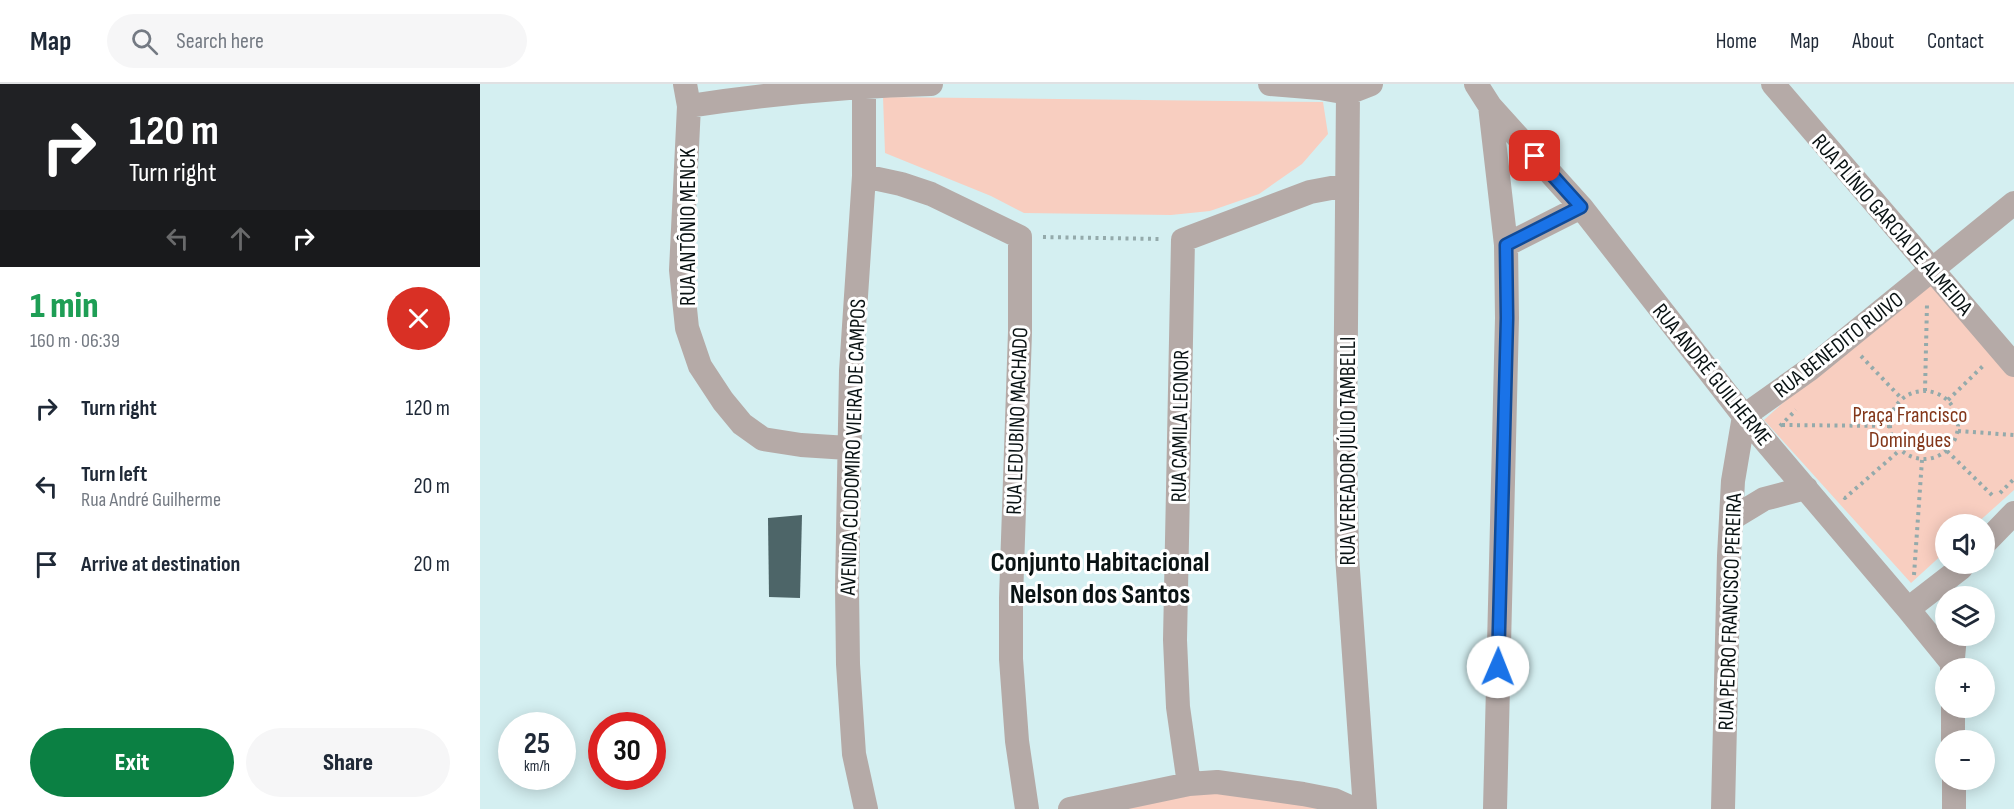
<!DOCTYPE html>
<meta charset="utf-8">
<style>
body{margin:0;font-family:"Sofia Sans Condensed",sans-serif;background:#f6f6f7;color:#1f2937;height:100vh;display:flex;flex-direction:column;font-size:22px;white-space:nowrap}
*{box-sizing:border-box;margin:0}
p{font-size:20px;color:#747a83}
.icon{flex:none;width:33px;height:33px;fill:none;stroke:currentColor;stroke-width:2;stroke-linecap:round;stroke-linejoin:round}
.map{position:relative;flex:1;overflow:hidden}
.drawer{display:flex;flex-direction:column;background:#fff;width:480px}
.drawer>*{flex:none}
.banner{background:#202124;color:#fff;overflow:hidden}
.fabs{position:absolute;left:1455px;top:430px;display:grid;gap:12px}
.fabs a{display:grid;place-items:center;width:60px;height:60px;border-radius:50%;background:#fff;box-shadow:0 3px 15px #0003;font-size:30px}
.speed{position:absolute;left:18px;top:628px;display:flex;gap:12px;font-size:30px;font-weight:700;text-align:center}
.speed>*{display:grid;place-content:center;width:78px;height:78px;border-radius:50%;background:#fff;box-shadow:0 3px 15px #0003;line-height:1}
.speed small{font-size:15px;font-weight:400}
.speed .limit{border:9px solid #d22;background:#fff;color:#111}
.pin{position:absolute;display:grid;place-items:center;width:51px;height:51px;color:#fff;margin:-26px;border-radius:12px;box-shadow:0 3px 9px #0006}
.me{position:absolute;width:66px;margin:-33px;rotate:1deg;stroke-linejoin:round;filter:drop-shadow(0 0 4px #0008)}
.turn{display:flex;align-items:center;gap:21px;height:126px;padding:0 30px;font-size:27px}
.turn .icon{width:78px;height:78px;stroke-width:2.5}
.turn b{display:block;font-size:42px;line-height:51px}
.lanes{display:flex;align-items:center;height:57px;padding:0 30px;background:#0003;justify-content:center;gap:30px;direction:ltr}
.lanes .off{opacity:.35}
.round{display:grid;place-items:center;flex:none;width:63px;height:63px;border-radius:32px;background:#f6f6f7}
.headline{display:flex;align-items:center;justify-content:space-between;height:102px;padding:0 30px}
h1{font-size:36px;font-weight:800;line-height:45px;color:#1e9e55}
.button{display:flex;gap:12px;margin-top:auto;padding:12px 30px}
.button a{flex:1;height:69px;border-radius:36px;background:#0b8043;color:#fff;font-size:24px;font-weight:800;line-height:69px;text-align:center}
.button a+a{background:#f6f6f7;color:#1f2937}
ul{padding:0;list-style:none}
li{display:flex;align-items:center;gap:18px;height:78px;padding:0 30px}
li div{flex:1}
li b{display:block;font-size:22px}
li em{font-style:normal}
header{display:flex;align-items:center;gap:36px;box-sizing:border-box;height:84px;padding:0 30px;background:#fff;border-bottom:2px solid #e0e1e3}
header strong{font-size:28px}
nav{display:flex;gap:33px;margin-inline-start:auto;font-size:21px}
.search{width:420px;height:54px;background:#f6f6f7;display:flex;align-items:center;gap:15px;box-sizing:border-box;padding:0 21px;border-radius:33px;color:#747a83;font-size:22px}
main{display:flex;flex:1;min-height:0}
.map>svg:first-child{display:block}
</style>
<header>
<strong>Map</strong>
<div class="search"><svg class="icon" aria-label="search" viewBox="0 0 24 24"><circle cx="10" cy="10" r="6"/><path d="M15 15l6 6"/></svg>Search here</div>
<nav><a>Home</a><a>Map</a><a>About</a><a>Contact</a></nav>
</header>
<main>
<section class="drawer">
<div class="banner">
<div class="turn"><svg class="icon" aria-label="right" viewBox="0 0 24 24"><path d="M7 20v-9h11M14 6l5 5-5 5"/></svg><div><b>120 m</b>Turn right</div></div>
<div class="lanes"><svg class="icon off" aria-label="left" viewBox="0 0 24 24"><path d="M17 20v-9H6M10 6l-5 5 5 5"/></svg><svg class="icon off" aria-label="ahead" viewBox="0 0 24 24"><path d="M12 20V5M6 11l6-6 6 6"/></svg><svg class="icon" aria-label="right" viewBox="0 0 24 24"><path d="M7 20v-9h11M14 6l5 5-5 5"/></svg></div>
</div>
<div class="headline"><div><h1>1 min</h1><p>160 m · 06:39</p></div><a class="round" style="background:#d93025;color:#fff"><svg class="icon" aria-label="close" viewBox="0 0 24 24"><path d="M6 6l12 12M18 6L6 18"/></svg></a></div>
<ul>
<li><svg class="icon" aria-label="right" viewBox="0 0 24 24"><path d="M7 20v-9h11M14 6l5 5-5 5"/></svg><div><b>Turn right</b></div><em>120 m</em></li>
<li><svg class="icon" aria-label="left" viewBox="0 0 24 24"><path d="M17 20v-9H6M10 6l-5 5 5 5"/></svg><div><b>Turn left</b><p>Rua André Guilherme</p></div><em>20 m</em></li>
<li><svg class="icon" aria-label="arrive" viewBox="0 0 24 24"><path d="M6 21V4h12l-3 4 3 4H6"/></svg><div><b>Arrive at destination</b></div><em>20 m</em></li>
</ul>
<div class="button"><a>Exit</a><a>Share</a></div>
</section>
<div class="map">
<svg width="1534" height="725" viewBox="0 0 1534 725">
<rect width="100%" height="100%" fill="#d4eff1"/>
<path fill="#f8cec0" d="M403 13 843 18 848 50 822 80 779 110 730 127 691 131 544 129 511 112 405 69Z
M1443 191 1534 292V406L1495 441H1466L1465 468 1431 499 1284 336Z
M713 698 870 725H584Z"/>
<path fill="#4d6568" d="M322 431 320 514 289 513 288 434Z"/>
<g fill="none" stroke-linecap="round" stroke-linejoin="round">
<path stroke="#94aaab" stroke-width="4" stroke-dasharray="3 4.5" stroke-linecap="butt" d="M563 153 681 155
M1381 272 1422 315
M1410 341a34 34 0 1 1 68 0a34 34 0 1 1-68 0Z
M1445 307 1447 220
M1468 316 1504 281
M1302 341 1410 342
M1300 342 1316 326
M1478 347 1534 351
M1467 367 1515 414
M1520 409 1534 395
M1364 413 1365 414 1420 366
M1434 491 1442 376"/>
<path stroke="#b5aaa7" stroke-width="24" d="M205 0 209 22 201 186 207 244 220 282 243 317 262 340 283 355 321 361 368 364
M384 0V92L371 287 367 504 368 580 374 670 386 725
M790 0 840 4 868 9 891 0
M996 0 1010 22 1101 123 1264 332 1428 525 1472 579
M1293 0 1534 281
M868 9 865 354 867 472 885 725
M209 22C289 10 369 2 451 0
M1010 22 1026 161 1027 234 1015 725
M384 92 421 100 451 110 540 153V248L531 514V575L537 657 547 725
M1026 161 1101 123
M1251 435 1284 415 1326 404
M1504 460 1534 429
M1428 525 1481 484
M1472 585 1475 552
M1473 624V657
M709 700 698 623 695 556 703 156 830 108 867 101
M590 725 709 700 737 698 823 710 854 716 874 725
M1243 725 1249 472 1253 397 1264 332 1330 285 1534 119
M1474 725V696"/>
</g>
<g fill="none" stroke-linecap="round" stroke-linejoin="round">
<g stroke="#114b97" stroke-width="15">
<path id="route" d="M1018 583 1027 234 1026 161 1101 123 1055 72"/>
</g>
<use href="#route" stroke="#1a73e8" stroke-width="10"/>
</g>
<g text-anchor="middle" stroke-width="6" stroke-linejoin="round" paint-order="stroke">
<g font-size="22" fill="#091213" stroke="#fff">
<text transform="translate(1413 140) rotate(49)" y="8">RUA PLÍNIO GARCIA DE ALMEIDA</text>
<text transform="translate(207 143) rotate(-90)" y="8">RUA ANTÔNIO MENCK</text>
<text transform="translate(1358 260) rotate(-38)" y="8">RUA BENEDITO RUIVO</text>
<text transform="translate(1233 290) rotate(51)" y="8">RUA ANDRÉ GUILHERME</text>
<text transform="translate(536 337) rotate(-88)" y="8">RUA LEDUBINO MACHADO</text>
<text transform="translate(699 342) rotate(-89)" y="8">RUA CAMILA LEONOR</text>
<text transform="translate(372 363) rotate(-88)" y="8">AVENIDA CLODOMIRO VIEIRA DE CAMPOS</text>
<text transform="translate(867 367) rotate(-90)" y="8">RUA VEREADOR JÚLIO TAMBELLI</text>
<text transform="translate(1249 528) rotate(-88)" y="8">RUA PEDRO FRANCISCO PEREIRA</text>
</g>
<g font-size="22" fill="#83371a" stroke="#fff">
<text x="1430" y="338">Praça Francisco<tspan x="1430" dy="25">Domingues</tspan></text>
</g>
<g font-size="28" font-weight="bold" fill="#091213" stroke="#fff">
<text x="620" y="487">Conjunto Habitacional<tspan x="620" dy="32">Nelson dos Santos</tspan></text>
</g>
</g>
</svg>
<div class="fabs">
<a><svg class="icon" aria-label="sound" viewBox="0 0 24 24"><path d="M4 9h4l5-4v14l-5-4H4zM17 9q2 3 0 6"/></svg></a>
<a><svg class="icon" aria-label="layers" viewBox="0 0 24 24"><path d="M12 4l9 5-9 5-9-5zM3 14l9 5 9-5"/></svg></a>
<a>+</a>
<a>−</a>
</div>
<div class="speed"><div>25<small>km/h</small></div><div class="limit">30</div></div>
<div class="pin" style="left:1055px;top:72px;background:#d93025"><svg class="icon" aria-label="arrive" viewBox="0 0 24 24"><path d="M6 21V4h12l-3 4 3 4H6"/></svg></div>
<svg class="me" style="left:1018px;top:583px" viewBox="-20 -20 40 40"><circle r="19" fill="#fff"/><path d="M0-13L10 11 0 6-10 11z" fill="#1a73e8"/></svg>
</div>
</main>
